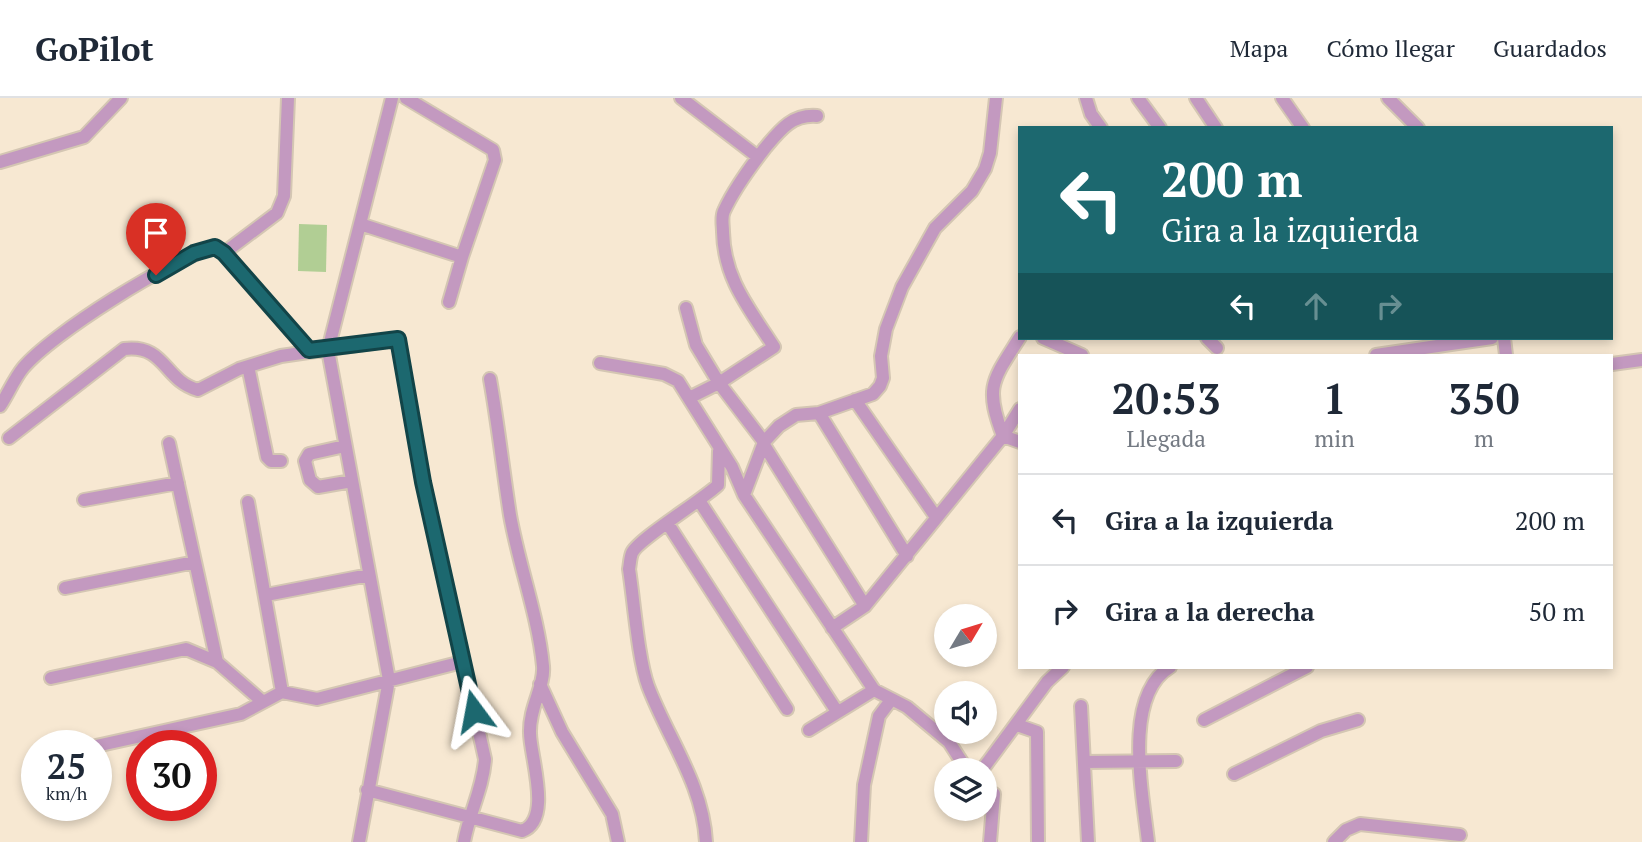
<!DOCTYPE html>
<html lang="es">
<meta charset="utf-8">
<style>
body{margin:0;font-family:"PT Serif",serif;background:#f2f2f3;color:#1f2937;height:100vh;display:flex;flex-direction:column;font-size:26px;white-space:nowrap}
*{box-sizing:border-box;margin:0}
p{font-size:23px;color:#747a83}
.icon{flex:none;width:38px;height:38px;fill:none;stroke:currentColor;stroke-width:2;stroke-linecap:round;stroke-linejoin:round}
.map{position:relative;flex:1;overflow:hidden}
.drawer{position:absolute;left:1018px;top:256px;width:595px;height:315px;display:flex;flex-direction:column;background:#fff;border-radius:0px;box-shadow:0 4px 10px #0003}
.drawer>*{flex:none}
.banner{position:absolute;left:1018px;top:28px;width:595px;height:214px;border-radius:0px;box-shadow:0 4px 10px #0003;background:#1c686f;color:#fff;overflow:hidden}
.needle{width:46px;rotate:52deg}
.controls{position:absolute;left:934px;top:506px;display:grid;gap:14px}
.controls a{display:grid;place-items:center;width:63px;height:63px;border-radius:50%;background:#fff;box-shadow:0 4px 10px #0003;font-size:35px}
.speed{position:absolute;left:21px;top:632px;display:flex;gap:14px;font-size:35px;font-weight:700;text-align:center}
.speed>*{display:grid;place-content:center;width:91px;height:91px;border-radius:50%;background:#fff;box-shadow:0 4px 10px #0003;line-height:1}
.speed small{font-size:18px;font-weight:400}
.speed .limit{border:10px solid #d22;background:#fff;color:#111}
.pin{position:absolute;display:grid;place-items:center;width:60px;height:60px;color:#fff;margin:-72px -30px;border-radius:50% 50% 50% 0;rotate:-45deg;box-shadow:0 0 7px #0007}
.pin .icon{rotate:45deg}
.me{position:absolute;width:77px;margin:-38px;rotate:347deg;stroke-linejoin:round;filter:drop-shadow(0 0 5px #0008)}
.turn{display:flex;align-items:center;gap:24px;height:147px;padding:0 28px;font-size:32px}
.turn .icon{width:91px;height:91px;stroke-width:2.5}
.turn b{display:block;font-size:49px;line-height:60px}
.lanes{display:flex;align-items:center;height:66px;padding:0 28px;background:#0003;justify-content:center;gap:35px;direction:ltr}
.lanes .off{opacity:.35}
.eta{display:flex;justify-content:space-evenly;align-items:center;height:119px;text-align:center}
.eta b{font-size:42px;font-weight:700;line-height:49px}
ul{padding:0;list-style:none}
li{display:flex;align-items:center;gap:21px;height:91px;padding:0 28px;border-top:2px solid #e0e1e3}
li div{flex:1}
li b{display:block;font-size:26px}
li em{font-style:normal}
header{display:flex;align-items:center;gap:42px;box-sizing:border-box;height:98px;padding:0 35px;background:#fff;border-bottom:2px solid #e0e1e3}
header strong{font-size:33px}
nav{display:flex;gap:38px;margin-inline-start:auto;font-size:24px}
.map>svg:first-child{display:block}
</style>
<header>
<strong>GoPilot</strong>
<nav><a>Mapa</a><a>Cómo llegar</a><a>Guardados</a></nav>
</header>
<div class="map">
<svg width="1642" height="744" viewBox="0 0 1642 744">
<rect width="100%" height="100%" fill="#f7e8d2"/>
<path fill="#b1ce94" d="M299 126 327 127 326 174 298 173Z"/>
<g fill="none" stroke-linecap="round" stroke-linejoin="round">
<g stroke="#d4c6b3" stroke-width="16">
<path id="street" d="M681 0 758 59
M1086 0 1091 16 1101 30
M1138 0 1160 30
M1196 0 1216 30
M1282 0 1303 30
M1388 0 1418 30
M0 64 84 39 121 0
M360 126 462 159 495 62 493 52 406 0
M224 155 277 115 284 98 288 0
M449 204 462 159
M686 210 696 247 719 285 764 344
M1020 239C993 282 984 288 1003 338L1020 344
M1043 240 1082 257
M1207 240 1217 250
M1504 240 1506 257
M1376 257 1492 240
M600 265 664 276 678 283 732 369 744 397 874 592 907 609 949 644 967 672
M1612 266 1642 262
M248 268 267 359 271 363H281
M689 300 719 285 774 249C749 210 724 181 723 134 723 127 721 119 724 113 734 91 751 68 765 50 780 32 792 16 817 18
M855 302 936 419
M0 308C8 296 14 281 23 270 51 236 172 160 215 149L224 155 309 252
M819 315 907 458
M9 340 124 251C166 246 163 282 198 292L239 271 281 258 398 241 423 384 485 661C483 691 469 715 464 744
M169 345 217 564
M764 347 865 508
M345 348 309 356 305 363 310 382 318 389 352 383
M744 397 764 344 779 328 796 317 819 315 873 296 880 288 883 280 881 258 886 231 902 189 935 130 972 93 985 71 990 55 996 0
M84 402 178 385
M248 404 282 594
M700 404 836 612
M668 426 787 611
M65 490 195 464
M266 497 369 477
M832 530 865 508 1003 338 1020 311
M51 580 186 551 217 564 263 604
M540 586 562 634 612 716 618 744
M1081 608 1088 744
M1204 622 1307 569
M1017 627 1037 634 1038 744
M809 632 874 592
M96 648 241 616 282 594 317 601 462 564
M1084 664 1176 663
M982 672 1047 584 1063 569
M1234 676 1321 633 1358 622
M367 692 522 733C553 722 530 658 530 635 529 609 545 588 543 568 538 517 519 468 510 417 503 372 498 326 490 281
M359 744 389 582 328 252 392 0
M706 744C703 686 668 641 648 588 638 561 634 503 629 471 630 466 630 460 632 455 637 442 701 403 718 387L719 353
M861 744 864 687 879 618 891 602
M990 744 994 696
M1148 744C1143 697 1122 598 1170 569
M1334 744 1346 732 1360 726 1460 737"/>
</g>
<use href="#street" stroke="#c399c0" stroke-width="12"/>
</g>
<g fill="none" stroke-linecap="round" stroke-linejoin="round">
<g stroke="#124448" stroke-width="18">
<path id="route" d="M156 177 194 155 215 149 224 155 309 252 398 241 423 384 474 613"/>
</g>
<use href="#route" stroke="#1c686f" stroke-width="12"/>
</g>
</svg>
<div class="controls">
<a><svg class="needle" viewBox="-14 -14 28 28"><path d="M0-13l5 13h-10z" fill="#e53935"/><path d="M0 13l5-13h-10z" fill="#747a83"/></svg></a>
<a><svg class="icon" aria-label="sound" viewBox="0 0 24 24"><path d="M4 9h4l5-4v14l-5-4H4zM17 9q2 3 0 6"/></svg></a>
<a><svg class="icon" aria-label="layers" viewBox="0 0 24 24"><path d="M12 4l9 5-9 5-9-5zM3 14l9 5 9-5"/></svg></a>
</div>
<div class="speed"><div>25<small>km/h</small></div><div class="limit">30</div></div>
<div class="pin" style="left:156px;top:177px;background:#d93025"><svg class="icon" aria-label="arrive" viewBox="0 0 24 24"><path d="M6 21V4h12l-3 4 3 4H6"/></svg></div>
<svg class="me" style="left:474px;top:613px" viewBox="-20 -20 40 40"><path d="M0-17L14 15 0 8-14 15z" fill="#1c686f" stroke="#fff" stroke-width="4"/></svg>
<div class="banner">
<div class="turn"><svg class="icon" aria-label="left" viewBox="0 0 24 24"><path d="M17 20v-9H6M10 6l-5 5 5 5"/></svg><div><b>200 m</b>Gira a la izquierda</div></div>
<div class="lanes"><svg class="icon" aria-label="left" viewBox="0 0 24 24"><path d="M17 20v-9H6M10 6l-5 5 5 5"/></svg><svg class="icon off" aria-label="ahead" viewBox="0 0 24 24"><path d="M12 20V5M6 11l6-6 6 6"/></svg><svg class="icon off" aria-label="right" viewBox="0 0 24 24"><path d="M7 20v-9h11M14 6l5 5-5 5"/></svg></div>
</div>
<section class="drawer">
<div class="eta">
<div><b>20:53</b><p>Llegada</p></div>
<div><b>1</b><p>min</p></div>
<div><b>350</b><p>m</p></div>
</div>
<ul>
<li><svg class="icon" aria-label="left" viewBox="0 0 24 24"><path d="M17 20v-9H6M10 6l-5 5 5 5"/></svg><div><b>Gira a la izquierda</b></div><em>200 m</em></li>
<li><svg class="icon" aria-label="right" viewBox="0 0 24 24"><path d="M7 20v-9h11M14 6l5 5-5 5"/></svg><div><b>Gira a la derecha</b></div><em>50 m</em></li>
</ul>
</section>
</div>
